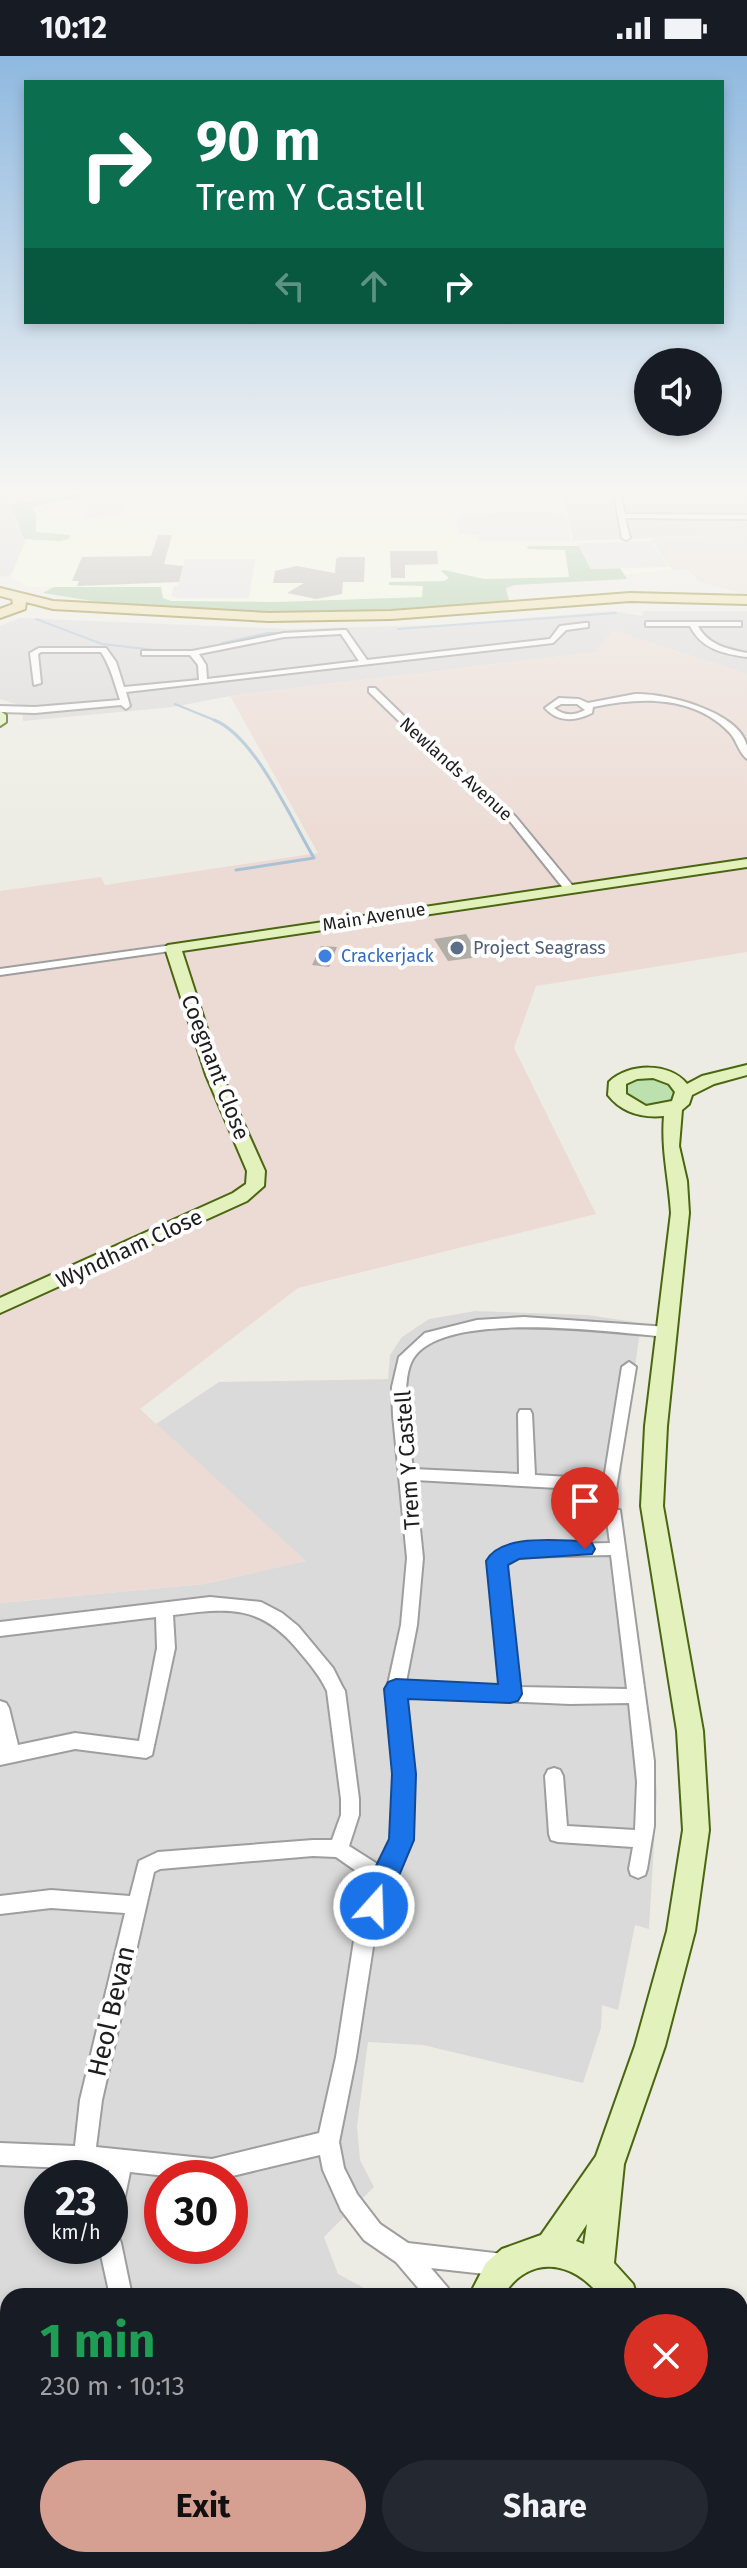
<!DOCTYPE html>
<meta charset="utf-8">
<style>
body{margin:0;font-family:"Fira Sans",sans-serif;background:#242831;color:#f1f3f6;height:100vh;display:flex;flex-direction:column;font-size:30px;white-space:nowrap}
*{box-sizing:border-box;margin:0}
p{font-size:26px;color:#9ea1a6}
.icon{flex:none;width:44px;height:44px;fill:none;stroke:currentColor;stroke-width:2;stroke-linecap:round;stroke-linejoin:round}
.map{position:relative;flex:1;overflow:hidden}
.sheet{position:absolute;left:0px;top:2232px;width:748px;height:280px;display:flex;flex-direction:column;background:#171b24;border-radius:24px 24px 0 0;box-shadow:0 4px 12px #0003}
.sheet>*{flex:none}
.guide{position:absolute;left:24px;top:24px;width:700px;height:244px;border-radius:0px;box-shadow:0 4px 12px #0003;background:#0b6e4f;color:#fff;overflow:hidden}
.controls{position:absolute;left:634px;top:292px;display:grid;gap:16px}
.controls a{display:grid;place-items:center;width:88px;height:88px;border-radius:50%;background:#171b24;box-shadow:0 4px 12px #0003;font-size:40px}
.speed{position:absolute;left:24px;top:2104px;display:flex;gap:16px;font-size:40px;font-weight:700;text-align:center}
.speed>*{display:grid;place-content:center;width:104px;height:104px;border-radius:50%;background:#171b24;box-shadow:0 4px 12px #0003;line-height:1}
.speed small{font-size:20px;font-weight:400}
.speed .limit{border:12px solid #d22;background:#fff;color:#111}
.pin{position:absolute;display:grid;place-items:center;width:68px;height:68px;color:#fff;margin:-82px -34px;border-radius:50% 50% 50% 0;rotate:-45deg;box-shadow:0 0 8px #0007}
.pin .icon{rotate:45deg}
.me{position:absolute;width:88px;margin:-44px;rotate:20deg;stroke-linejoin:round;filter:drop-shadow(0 0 6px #0008)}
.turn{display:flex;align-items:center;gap:28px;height:168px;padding:0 40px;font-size:36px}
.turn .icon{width:104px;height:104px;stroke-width:2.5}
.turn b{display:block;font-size:56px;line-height:68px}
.lanes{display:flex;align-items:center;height:76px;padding:0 40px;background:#0003;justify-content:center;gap:40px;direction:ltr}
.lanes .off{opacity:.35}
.round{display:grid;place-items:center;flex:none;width:84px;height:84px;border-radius:42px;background:#242831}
.summary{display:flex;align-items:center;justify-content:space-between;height:136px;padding:0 40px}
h1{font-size:48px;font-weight:700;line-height:60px;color:#1e9e55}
.cta{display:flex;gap:16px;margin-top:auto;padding:16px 40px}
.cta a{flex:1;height:92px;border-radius:48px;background:#d5a092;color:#111;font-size:32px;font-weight:700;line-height:92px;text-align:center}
.cta a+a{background:#242831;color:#f1f3f6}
.status{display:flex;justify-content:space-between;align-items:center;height:56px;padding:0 40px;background:#171b24;direction:ltr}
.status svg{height:22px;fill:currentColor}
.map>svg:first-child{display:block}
</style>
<div class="status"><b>10:12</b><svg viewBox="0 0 49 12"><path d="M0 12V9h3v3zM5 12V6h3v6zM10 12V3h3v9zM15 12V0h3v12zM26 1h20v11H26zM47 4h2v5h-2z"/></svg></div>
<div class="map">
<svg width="747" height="2512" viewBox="0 0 747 2512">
<rect width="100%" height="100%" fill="#edece4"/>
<path fill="#dbdada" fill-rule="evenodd" d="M0 437H82L11 448 26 484 11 519 0 521Z
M563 437H747V478L573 485Z
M613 555 642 560 644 555H747V618L667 592 596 596 230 640 173 651 23 665 22 650 0 643V570L20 562 289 573 440 569Z
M475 1255 588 1259 641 1267 622 1409 621 1479 630 1555 652 1669 657 1738 649 1873 635 1869 618 1954 602 1949 601 1972 583 2027 423 1989 368 1986 357 2070 360 2104 374 2131 324 2181 338 2218 379 2240H8V2504H389L377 2512H0V1547L204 1528 305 1505 156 1368 219 1326 388 1323 390 1299 402 1281 429 1263ZM42 2122H110V2190H42ZM162 2122H230V2190H162Z"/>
<path fill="#ecdbd4" d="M613 574 747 618V896L536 930 514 992 596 1158 298 1232 140 1353 306 1505 204 1528 0 1547V835L101 821 105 829 318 797 230 640 596 596Z"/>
<path fill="#f4fbde" d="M129 437H563L573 485 651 483 672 514 513 528 418 544 247 548 170 547 163 544 161 531H27L11 520 26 484 36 477 25 450 89 439Z"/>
<path fill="#e9dfd4" d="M747 478V539L700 526 687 513 672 514 651 483Z"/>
<path fill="#bce1af" d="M653 1020 676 1030 675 1045C656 1050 637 1055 625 1036L629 1026Z"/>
<path fill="#a0c79d" d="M80 437H134L95 439 31 451 36 459V476L70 479 69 483 60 485 24 483 11 448Z
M527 490H579L591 513 620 512 627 523 515 529 506 532 509 545 323 558 136 552 43 537 54 531H161L163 542 171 545 277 546 422 541 423 530 389 529V526L444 525 449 522 441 515 444 514 484 523 569 521 565 494 528 493Z"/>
<path fill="#e1e1e1" d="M142 437H351L354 441 129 442 123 458 83 462 92 441H140Z
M496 456H552L566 460 571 485H479L478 478H459L458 460Z
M651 485 669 511 591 513 577 487Z
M185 503H255L249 542H177L171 540 174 530H178Z"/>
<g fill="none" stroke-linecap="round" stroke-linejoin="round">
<path stroke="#a9c1d5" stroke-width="2" d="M36 563 102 588 164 595
M398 573 616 557
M222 587 268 577H288
M177 595 190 594
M175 648 219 666"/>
<path stroke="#a9c1d5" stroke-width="3" d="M214 664C255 680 291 763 314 802L236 814"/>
</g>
<path fill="#b1aea7" d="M158 479H172L164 508 183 510 179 526 77 530 79 525H72L82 501 151 500Z
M390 495H437L438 508 405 509V522H391Z
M339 501H365L364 526H343L342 538 316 543 287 537 304 527H273L275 515 296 510 335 517 336 503Z
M466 878 480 901 448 905 434 883Z
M321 890 337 891 329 911 312 909Z"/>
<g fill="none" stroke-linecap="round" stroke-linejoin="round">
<g stroke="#9e9e9e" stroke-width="4">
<path id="street" d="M0 437H8L0 440Z
M614 437H620L625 458 747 459V463L625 462 630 482 626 484 622 482Z
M649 566H741V570H698C708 589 727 593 747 597V601C724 598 701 593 690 570H646V566Z
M585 567H588V571L566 574 553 587 126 636 130 650 126 653 121 649 35 657 0 656V650L35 651 120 644C115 629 111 611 101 596H41L38 598 41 627 34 629 30 597 39 592H106L116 606 124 631 199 624 198 609 190 599H142V595H192L284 577 343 574H346L367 604 550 583 560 570ZM341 578 359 605 207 623 206 609 199 598 284 581Z
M369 632H375L445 700 515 760 572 829V833H564L509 764 439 704 369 636Z
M635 638C665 637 739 655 747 690 747 694 747 698 747 703 739 697 737 685 730 677 694 639 640 641 593 651L592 657C576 665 558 667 545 652L559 642 579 643 588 647ZM561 648H577L585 654C574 660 564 660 554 652Z
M173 889 177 890V894L0 919V913Z
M524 1261 668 1271 675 1276 668 1281C615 1277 443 1252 413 1303 399 1326 410 1386 413 1413L519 1418 518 1358 520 1354H530L532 1358 535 1419 604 1423 622 1311 629 1306 636 1311 616 1433 611 1435 415 1424 423 1502 417 1569 406 1626 501 1631 489 1505 491 1501 515 1489 610 1487 606 1458 608 1454H620L654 1705V1770L647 1813 645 1819 638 1822 631 1819 629 1813 633 1791 558 1786 551 1784 549 1778 545 1720 548 1714 554 1712 560 1714 563 1720 567 1770 635 1774 637 1726 629 1647 570 1648 405 1641 413 1718 410 1784 392 1823 375 1878 356 2001 339 2086 344 2112 357 2138 380 2168 408 2187 503 2198 511 2201 514 2209 511 2217 503 2220 431 2212 448 2232 451 2240H425L396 2206 364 2184 341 2154 323 2114 320 2099 224 2122H184L130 2116 118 2174 111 2176 118 2179 121 2187 132 2240H110L99 2190H110L109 2114 0 2109V2087L75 2090 80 2044 125 1857 51 1852 0 1858V1840L51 1834 130 1840 139 1805 158 1796 313 1784H332L341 1759V1743L327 1635C320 1620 309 1607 298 1594 260 1548 228 1552 173 1559L175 1592 152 1699 146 1702 75 1693 0 1709V1645L6 1647 9 1652 18 1689 75 1677 139 1685 157 1592 156 1561 0 1580V1566L210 1541 261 1546 282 1557 298 1570 333 1612 342 1630 345 1635 359 1743V1759L349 1790 379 1809 392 1784 395 1718 387 1633 401 1569 407 1502 393 1359 392 1331 399 1301 425 1277 477 1264ZM611 1499 627 1633 518 1631 505 1508 518 1501ZM313 1800 336 1801 372 1826 355 1878 336 2001 319 2077 212 2103 96 2091 102 2044 154 1816 160 1813Z
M8 2425V2449L0 2451V2427Z"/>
</g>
<g stroke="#4a6611" stroke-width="4">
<path id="secondary" d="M0 655 6 659V666L0 670Z
M747 803V811L182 895 222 1019 265 1115 264 1130 247 1145 0 1257V1242L233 1137 246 1128 247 1115 206 1019 165 892 168 889Z
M747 1009V1019L714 1028 692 1039 689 1048 682 1054 679 1090 687 1125 689 1157 667 1370 663 1450 703 1675 709 1774 695 1875 665 1990 624 2108 614 2207 633 2228 637 2240H600C573 2204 528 2198 503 2240H469L486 2207 502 2193 541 2179 596 2100 635 1990 667 1875 683 1774 677 1675 641 1450 645 1370 671 1157C669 1124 661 1093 664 1060 642 1062 622 1057 608 1039L609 1026C628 1007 670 1006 687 1028L702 1020ZM653 1022 669 1028 675 1036 672 1045 646 1050 626 1038V1028L637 1023ZM587 2168 584 2188 576 2185Z
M430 2504H470L467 2512H427Z"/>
</g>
<g stroke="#847711" stroke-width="4">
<path id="primary" d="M0 532 53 545 269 557 391 555 630 537 747 540V548L630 545 391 563 269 565 53 553 26 546 25 553 0 562V553L13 548 12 543 0 540Z"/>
</g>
<use href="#street" fill="#fff" fill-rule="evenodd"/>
<use href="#secondary" fill="#e3f1bd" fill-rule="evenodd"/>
<use href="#primary" fill="#f0e0a5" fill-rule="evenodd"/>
</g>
<linearGradient id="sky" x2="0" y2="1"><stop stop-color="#8fb9e0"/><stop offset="0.55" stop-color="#f7f6f3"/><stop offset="1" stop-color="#f7f6f3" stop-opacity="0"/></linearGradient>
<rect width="747" height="789" fill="url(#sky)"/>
<path fill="#1a73e8" stroke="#114b97" stroke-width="2" d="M585 1485 592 1487 595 1493 592 1498 519 1503 508 1509 522 1638 518 1645 510 1647 408 1643 416 1718 414 1784 383 1858 374 1861 365 1858 361 1850 370 1822 389 1783 392 1718 384 1633 388 1626 396 1623 498 1628 486 1505C501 1477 558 1485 585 1485Z"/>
<circle fill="#5c6f8a" stroke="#fff" stroke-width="3" cx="457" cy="892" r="8"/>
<circle fill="#3f7fe0" stroke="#fff" stroke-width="3" cx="325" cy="900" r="8"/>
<g text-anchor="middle" stroke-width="8" stroke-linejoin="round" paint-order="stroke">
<g font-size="18" fill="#1d1d1d" stroke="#fff">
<text transform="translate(456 713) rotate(42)" y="6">Newlands Avenue</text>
<text transform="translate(374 861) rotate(-9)" y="6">Main Avenue</text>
</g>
<g font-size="18" fill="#4e5e75" stroke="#fff" text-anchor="start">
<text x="473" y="898">Project Seagrass</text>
</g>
<g font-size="18" fill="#366cbe" stroke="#fff" text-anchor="start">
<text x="341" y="906">Crackerjack</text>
</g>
<g font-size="22" fill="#1d1d1d" stroke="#fff">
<text transform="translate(216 1011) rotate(69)" y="8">Coegnant Close</text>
<text transform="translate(129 1192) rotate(-25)" y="8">Wyndham Close</text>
<text transform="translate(407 1404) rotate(-94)" y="8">Trem Y Castell</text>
</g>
<g font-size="26" fill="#1d1d1d" stroke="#fff">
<text transform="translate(111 1955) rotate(-77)" y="9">Heol Bevan</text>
</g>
</g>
</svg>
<div class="controls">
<a><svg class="icon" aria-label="sound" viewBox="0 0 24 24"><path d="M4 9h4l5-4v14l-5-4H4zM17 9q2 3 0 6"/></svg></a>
</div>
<div class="speed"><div>23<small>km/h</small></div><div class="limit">30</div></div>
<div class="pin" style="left:585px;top:1493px;background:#d93025"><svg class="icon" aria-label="arrive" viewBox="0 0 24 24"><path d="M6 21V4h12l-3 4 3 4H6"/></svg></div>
<svg class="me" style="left:374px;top:1850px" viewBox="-20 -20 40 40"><circle r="17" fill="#1a73e8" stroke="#fff" stroke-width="3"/><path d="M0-11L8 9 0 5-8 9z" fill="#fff"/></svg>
<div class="guide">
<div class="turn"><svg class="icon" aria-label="right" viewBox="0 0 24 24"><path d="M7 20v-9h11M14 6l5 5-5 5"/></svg><div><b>90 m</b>Trem Y Castell</div></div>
<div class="lanes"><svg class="icon off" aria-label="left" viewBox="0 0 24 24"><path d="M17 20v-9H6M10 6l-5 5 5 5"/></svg><svg class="icon off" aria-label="ahead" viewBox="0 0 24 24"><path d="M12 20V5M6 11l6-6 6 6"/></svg><svg class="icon" aria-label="right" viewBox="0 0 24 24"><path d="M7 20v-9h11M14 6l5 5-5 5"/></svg></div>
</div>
<section class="sheet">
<div class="summary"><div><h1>1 min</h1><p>230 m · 10:13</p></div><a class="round" style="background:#d93025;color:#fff"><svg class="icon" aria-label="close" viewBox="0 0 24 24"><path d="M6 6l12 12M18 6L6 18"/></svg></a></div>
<div class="cta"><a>Exit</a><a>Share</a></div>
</section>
</div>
